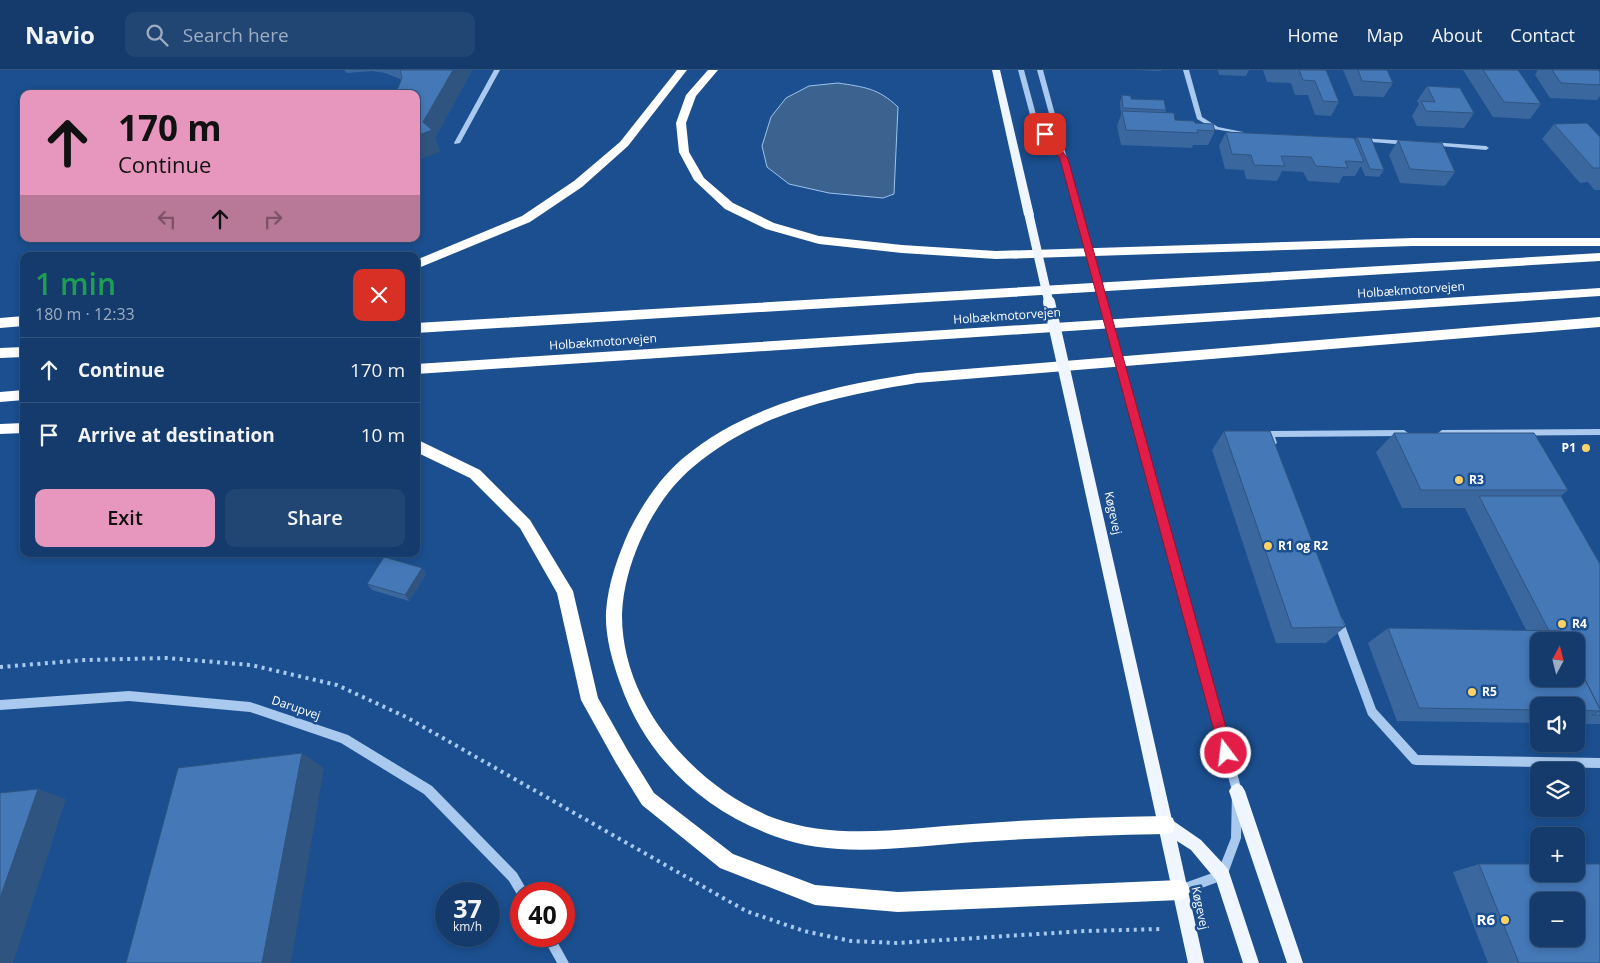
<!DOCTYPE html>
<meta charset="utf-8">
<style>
body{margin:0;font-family:"Open Sans",sans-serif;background:#214673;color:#f1f3f6;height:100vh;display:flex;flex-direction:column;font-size:19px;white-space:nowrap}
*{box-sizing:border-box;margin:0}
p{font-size:16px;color:#9dadc1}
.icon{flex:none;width:28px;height:28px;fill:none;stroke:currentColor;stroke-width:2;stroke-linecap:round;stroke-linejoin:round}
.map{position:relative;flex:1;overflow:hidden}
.side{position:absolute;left:20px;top:182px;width:400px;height:305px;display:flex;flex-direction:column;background:#143b6b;border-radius:10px;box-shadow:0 2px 8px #0003,0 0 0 1px #33557e}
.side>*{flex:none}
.guide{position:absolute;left:20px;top:20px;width:400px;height:152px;border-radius:10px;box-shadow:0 2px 8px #0003,0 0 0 1px #33557e;background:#e797bd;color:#111;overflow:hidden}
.needle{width:32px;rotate:7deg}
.controls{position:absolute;left:1530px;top:562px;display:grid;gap:10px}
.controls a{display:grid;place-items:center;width:55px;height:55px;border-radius:10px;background:#143b6b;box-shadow:0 2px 8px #0003,0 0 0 1px #33557e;font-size:25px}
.speed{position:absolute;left:435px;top:812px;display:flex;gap:10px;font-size:25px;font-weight:700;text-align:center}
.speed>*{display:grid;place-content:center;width:65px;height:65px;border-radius:50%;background:#143b6b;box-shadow:0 2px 8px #0003,0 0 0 1px #33557e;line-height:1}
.speed small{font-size:12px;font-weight:400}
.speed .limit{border:8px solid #d22;background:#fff;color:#111}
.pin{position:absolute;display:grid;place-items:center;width:42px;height:42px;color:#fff;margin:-21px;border-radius:10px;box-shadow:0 2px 8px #0006}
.me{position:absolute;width:55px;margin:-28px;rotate:345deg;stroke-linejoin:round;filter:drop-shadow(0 0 4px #0008)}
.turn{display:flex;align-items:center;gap:18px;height:105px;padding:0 15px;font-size:22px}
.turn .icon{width:65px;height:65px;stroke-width:2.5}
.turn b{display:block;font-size:35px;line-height:42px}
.lanes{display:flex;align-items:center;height:48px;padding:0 15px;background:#0003;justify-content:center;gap:25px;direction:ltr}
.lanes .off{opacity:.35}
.round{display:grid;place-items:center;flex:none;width:52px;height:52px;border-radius:10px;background:#214673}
.head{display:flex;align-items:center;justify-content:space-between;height:85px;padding:0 15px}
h1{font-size:30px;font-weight:600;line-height:38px;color:#1e9e55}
.action{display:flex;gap:10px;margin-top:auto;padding:10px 15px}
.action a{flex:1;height:58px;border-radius:10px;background:#e797bd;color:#111;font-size:20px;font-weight:600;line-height:58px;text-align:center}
.action a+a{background:#214673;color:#f1f3f6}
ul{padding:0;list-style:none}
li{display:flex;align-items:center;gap:15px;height:65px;padding:0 15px;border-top:1px solid #33557e}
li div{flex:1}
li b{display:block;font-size:19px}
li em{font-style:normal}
header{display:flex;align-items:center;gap:30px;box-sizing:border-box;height:70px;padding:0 25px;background:#143b6b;border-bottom:1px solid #33557e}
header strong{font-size:24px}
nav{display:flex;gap:28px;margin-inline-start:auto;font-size:18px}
.search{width:350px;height:45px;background:#214673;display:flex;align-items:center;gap:12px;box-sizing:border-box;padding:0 18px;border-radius:10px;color:#9dadc1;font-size:19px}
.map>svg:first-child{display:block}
</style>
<header>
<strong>Navio</strong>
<div class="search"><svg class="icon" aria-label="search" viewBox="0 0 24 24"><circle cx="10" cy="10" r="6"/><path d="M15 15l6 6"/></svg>Search here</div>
<nav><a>Home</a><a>Map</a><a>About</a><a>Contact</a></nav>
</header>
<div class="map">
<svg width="1600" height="893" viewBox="0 0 1600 893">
<rect width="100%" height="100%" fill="#1b4f8f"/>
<path fill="#3c6290" stroke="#9cc4f0" d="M838 13C864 17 878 18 898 37L894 124 883 128 829 123 789 114 767 97 762 76 771 47 786 28 809 16Z"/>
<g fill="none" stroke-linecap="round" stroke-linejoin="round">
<path stroke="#a9c9ee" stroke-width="4" stroke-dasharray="3 4.5" stroke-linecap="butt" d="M0 597 85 590 167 588 251 595 337 615 406 647 746 841 804 861 851 871 897 873 1085 861 1163 859"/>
<path fill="#a9c9ee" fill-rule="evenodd" d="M494 0H500L460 73 455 74 454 73Z
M1018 0H1024L1038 52 1058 76 1037 0H1043L1082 144 1081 146H1079L1076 144 1060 87 1032 52Z
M1183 0H1189L1202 47 1218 57 1243 62V64L1214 59 1197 49Z
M1361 68 1408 71 1411 73 1408 75 1359 71 1358 70Z
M1431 72 1486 76 1489 78 1486 80 1429 75 1428 74Z
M1135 344 1139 347 1242 721 1241 768 1226 809 1180 826 1176 824 1174 820 1176 816 1218 801 1231 768 1232 721 1131 347Z
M1600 359V365L1442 366 1438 363 1442 360Z
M1404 360 1408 363 1404 366 1275 367 1277 373 1273 376 1270 375 1265 364 1269 361Z
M1338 546 1341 547 1343 550 1376 639 1418 685 1600 688V698L1416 695 1412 694 1368 645 1333 550 1335 547Z
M129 621 250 632 348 665 432 716 517 803 529 824H521V829L519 828 509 811 424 724 341 673 250 642 129 631 0 640V630Z
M542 866H554L569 893H557Z"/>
<path fill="#f0f6ff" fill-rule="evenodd" d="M992 0H1000L1034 145 1029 148 1024 145Z
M1075 343 1081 348 1172 750 1201 770 1228 799 1259 893H1243L1216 810 1191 780 1177 771 1204 893H1188L1069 348Z
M1237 713 1242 716 1245 721 1303 893H1287L1229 721 1232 716Z"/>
<path fill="#fff" fill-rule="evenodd" d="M677 0H687L628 76 582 117 530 152 416 199V190L522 146 574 111 620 72Z
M708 0H718L696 26 686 53 689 82 704 108 733 133 774 153 819 166 902 175 996 181 1413 168H1600V176H1413L996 189 902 183 819 174 766 159 725 139 694 110 679 82 676 53 686 25Z
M1600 183V191L416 263V253Z
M1600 218V226L416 304V294Z
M24 246V256L0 258V248Z
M1600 247V257L917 313C837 326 756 343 693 397 670 416 652 444 640 471 630 494 623 519 622 544 621 633 694 717 774 748 836 771 908 758 972 754 1037 749 1101 747 1166 746L1173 748 1175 755 1173 762 1166 764C1102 765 1038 768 975 772 910 776 837 790 774 766 701 739 646 687 620 613 612 590 605 566 606 542 608 513 618 486 629 461 642 435 660 408 682 389 748 333 834 316 917 303Z
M24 277V287L0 288V278Z
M24 320V330L0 332V322Z
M24 353V363L0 364V354Z
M416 369 480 400 530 450 573 521 598 628 628 681 654 723 733 784 815 815 898 822 1180 810 1187 813 1190 820 1187 827 1180 830 898 842 815 835 720 798 642 735 616 693 581 630 557 523 520 458 470 408 416 382Z"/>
<path stroke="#a9c9ee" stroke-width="6" d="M1079 144 1104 233"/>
<path stroke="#a9c9ee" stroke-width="8" d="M1103 232 1135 347"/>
<path stroke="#f0f6ff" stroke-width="9" d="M1029 145 1049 233"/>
<path stroke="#f0f6ff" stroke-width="12" d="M1049 232 1075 348"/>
</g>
<path fill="#3a679d" d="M344 0H472L435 68 440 82 398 18 401 10 400 9 385 3 372 1 347 3Z
M1136 0H1161V1Z
M1218 0H1249L1246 6 1219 5Z
M1263 0H1326L1339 32 1331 46 1315 45 1308 25H1295L1291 13 1267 12Z
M1343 0H1387L1393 13 1384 27 1354 26Z
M1463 0H1518L1541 34 1530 49 1493 47Z
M1538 0H1598L1600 2V26L1597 30 1550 28 1535 5Z
M1427 16 1474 43 1464 58 1417 56 1412 46 1419 34 1417 31Z
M1122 25 1131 29 1166 40 1165 43 1175 50 1195 53 1215 61 1208 75H1193L1192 78 1121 75 1117 56 1121 45 1120 33Z
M1554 54 1600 67V120H1594L1588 112 1580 113 1542 69Z
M1226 62 1355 70 1357 67 1384 100 1379 107 1365 106 1361 96 1355 106H1343L1339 113 1308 111 1303 102 1282 101 1277 111 1246 109 1244 100 1225 99 1219 76Z
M1398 70 1455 102 1445 116 1400 113 1389 85Z
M1224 361 1345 557 1326 573H1276L1212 380Z
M1394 363 1568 420 1561 426 1600 494V654H1576V636H1539V653L1397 651 1368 573 1388 558 1526 560 1465 438H1402L1376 382Z
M422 498 426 504 409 531 372 520 367 514Z
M1479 794 1600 893H1488L1453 802Z"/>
<path fill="#305480" d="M453 0H472L435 68 440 82 416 91V66L423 52Z
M422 498 426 504 409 531 405 525Z
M302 683 324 698 291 893H262Z
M38 719 66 729 13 893H0V828Z"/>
<path fill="#4478b7" stroke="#305480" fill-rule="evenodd" d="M400 0H453L423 52 432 60 416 66V24H393L398 18 402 8Z
M1299 0H1326L1339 32 1323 31 1315 11 1303 10Z
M1358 0H1387L1393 13 1362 11Z
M1483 0H1518L1541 34 1504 32Z
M1552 0H1598L1600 2V15L1561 13Z
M1427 16 1460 18 1474 43 1426 41 1421 31 1435 32Z
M1122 25 1131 26V29L1164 30 1166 40 1123 38Z
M1122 41 1174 43 1175 50 1194 51 1195 53 1213 54 1215 61 1197 60 1198 63 1126 60Z
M1587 53 1600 67V98H1593L1554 54Z
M1226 62 1354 68 1364 92 1345 91 1348 98 1316 96 1311 87 1281 86 1285 96 1254 95 1251 85 1232 84Z
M1357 67 1371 68 1384 100 1370 99Z
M1398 70 1442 73 1455 102 1410 99Z
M1224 361H1270L1345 557 1292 558Z
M1394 363H1534L1568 420H1421Z
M1479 426H1561L1600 494V639L1576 592V571H1566L1561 561H1549Z
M384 487 422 498 405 525 367 514Z
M1388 558 1561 561 1566 571H1539V609H1576V592L1600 639V641L1576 640V636H1539V640L1419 638Z
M1600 641V645H1592Z
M302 683 262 893H126L178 698Z
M38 719 0 828V723Z
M1479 794H1539V804H1576V794H1600V893H1519ZM1539 831H1576V869H1539Z"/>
<path fill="#e11d48" stroke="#92132f" d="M1042 62H1048L1068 89 1233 683 1231 688 1226 690 1222 688 1220 683 1060 89 1041 64Z"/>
<g fill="#ffd166" stroke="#1b4f8f" stroke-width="2">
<circle cx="1586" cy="378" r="5"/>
<circle cx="1459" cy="410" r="5"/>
<circle cx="1268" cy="476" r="5"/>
<circle cx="1562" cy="554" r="5"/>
<circle cx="1472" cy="622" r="5"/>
<circle cx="1505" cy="850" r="5"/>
</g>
<g text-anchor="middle" stroke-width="5" stroke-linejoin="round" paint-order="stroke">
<g font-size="12" fill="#fff" stroke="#1b4f8f">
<text transform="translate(1411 220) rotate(-4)" y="4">Holbækmotorvejen</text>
<text transform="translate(1007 246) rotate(-4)" y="4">Holbækmotorvejen</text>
<text transform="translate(603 272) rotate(-4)" y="4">Holbækmotorvejen</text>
<text transform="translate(1113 443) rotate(78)" y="4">Køgevej</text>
<text transform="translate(296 638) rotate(19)" y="4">Darupvej</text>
<text transform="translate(1200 838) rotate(78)" y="4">Køgevej</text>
</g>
<g font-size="12" font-weight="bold" fill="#fff" stroke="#1b4f8f" text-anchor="start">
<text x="1576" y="382" text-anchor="end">P1</text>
<text x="1469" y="414">R3</text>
<text x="1278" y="480">R1 og R2</text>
<text x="1572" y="558">R4</text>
<text x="1482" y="626">R5</text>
</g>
<g font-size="15" font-weight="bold" fill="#fff" stroke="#1b4f8f" text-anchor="end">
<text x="1495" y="855">R6</text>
</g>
</g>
</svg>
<div class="controls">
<a><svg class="needle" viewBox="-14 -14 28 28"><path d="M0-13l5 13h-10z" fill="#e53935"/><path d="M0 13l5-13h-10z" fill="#9dadc1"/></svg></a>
<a><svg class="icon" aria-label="sound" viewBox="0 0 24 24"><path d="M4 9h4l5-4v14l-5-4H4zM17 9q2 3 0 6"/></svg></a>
<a><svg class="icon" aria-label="layers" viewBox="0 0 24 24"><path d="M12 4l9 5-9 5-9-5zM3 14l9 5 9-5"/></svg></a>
<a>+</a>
<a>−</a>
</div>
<div class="speed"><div>37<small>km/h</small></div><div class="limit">40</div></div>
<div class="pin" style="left:1045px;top:64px;background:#d93025"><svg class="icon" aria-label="arrive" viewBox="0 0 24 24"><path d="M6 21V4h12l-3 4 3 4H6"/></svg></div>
<svg class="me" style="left:1226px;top:683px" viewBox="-20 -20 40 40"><circle r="17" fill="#e11d48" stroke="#fff" stroke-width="3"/><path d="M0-11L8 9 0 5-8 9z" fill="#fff"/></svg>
<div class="guide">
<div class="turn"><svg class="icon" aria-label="ahead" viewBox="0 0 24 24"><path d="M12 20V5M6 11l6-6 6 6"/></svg><div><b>170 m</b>Continue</div></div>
<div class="lanes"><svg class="icon off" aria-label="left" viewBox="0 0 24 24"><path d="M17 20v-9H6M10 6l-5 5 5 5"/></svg><svg class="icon" aria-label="ahead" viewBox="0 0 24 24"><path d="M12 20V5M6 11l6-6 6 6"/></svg><svg class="icon off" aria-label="right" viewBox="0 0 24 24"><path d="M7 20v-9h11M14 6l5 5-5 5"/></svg></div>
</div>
<section class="side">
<div class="head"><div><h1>1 min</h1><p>180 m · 12:33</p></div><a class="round" style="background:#d93025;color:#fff"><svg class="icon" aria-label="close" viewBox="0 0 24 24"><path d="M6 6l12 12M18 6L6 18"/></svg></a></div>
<ul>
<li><svg class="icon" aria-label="ahead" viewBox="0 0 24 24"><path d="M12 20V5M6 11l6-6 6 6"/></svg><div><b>Continue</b></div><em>170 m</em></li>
<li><svg class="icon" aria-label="arrive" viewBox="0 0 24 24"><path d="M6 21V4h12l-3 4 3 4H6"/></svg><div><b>Arrive at destination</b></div><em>10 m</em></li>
</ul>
<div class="action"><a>Exit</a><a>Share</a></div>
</section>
</div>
